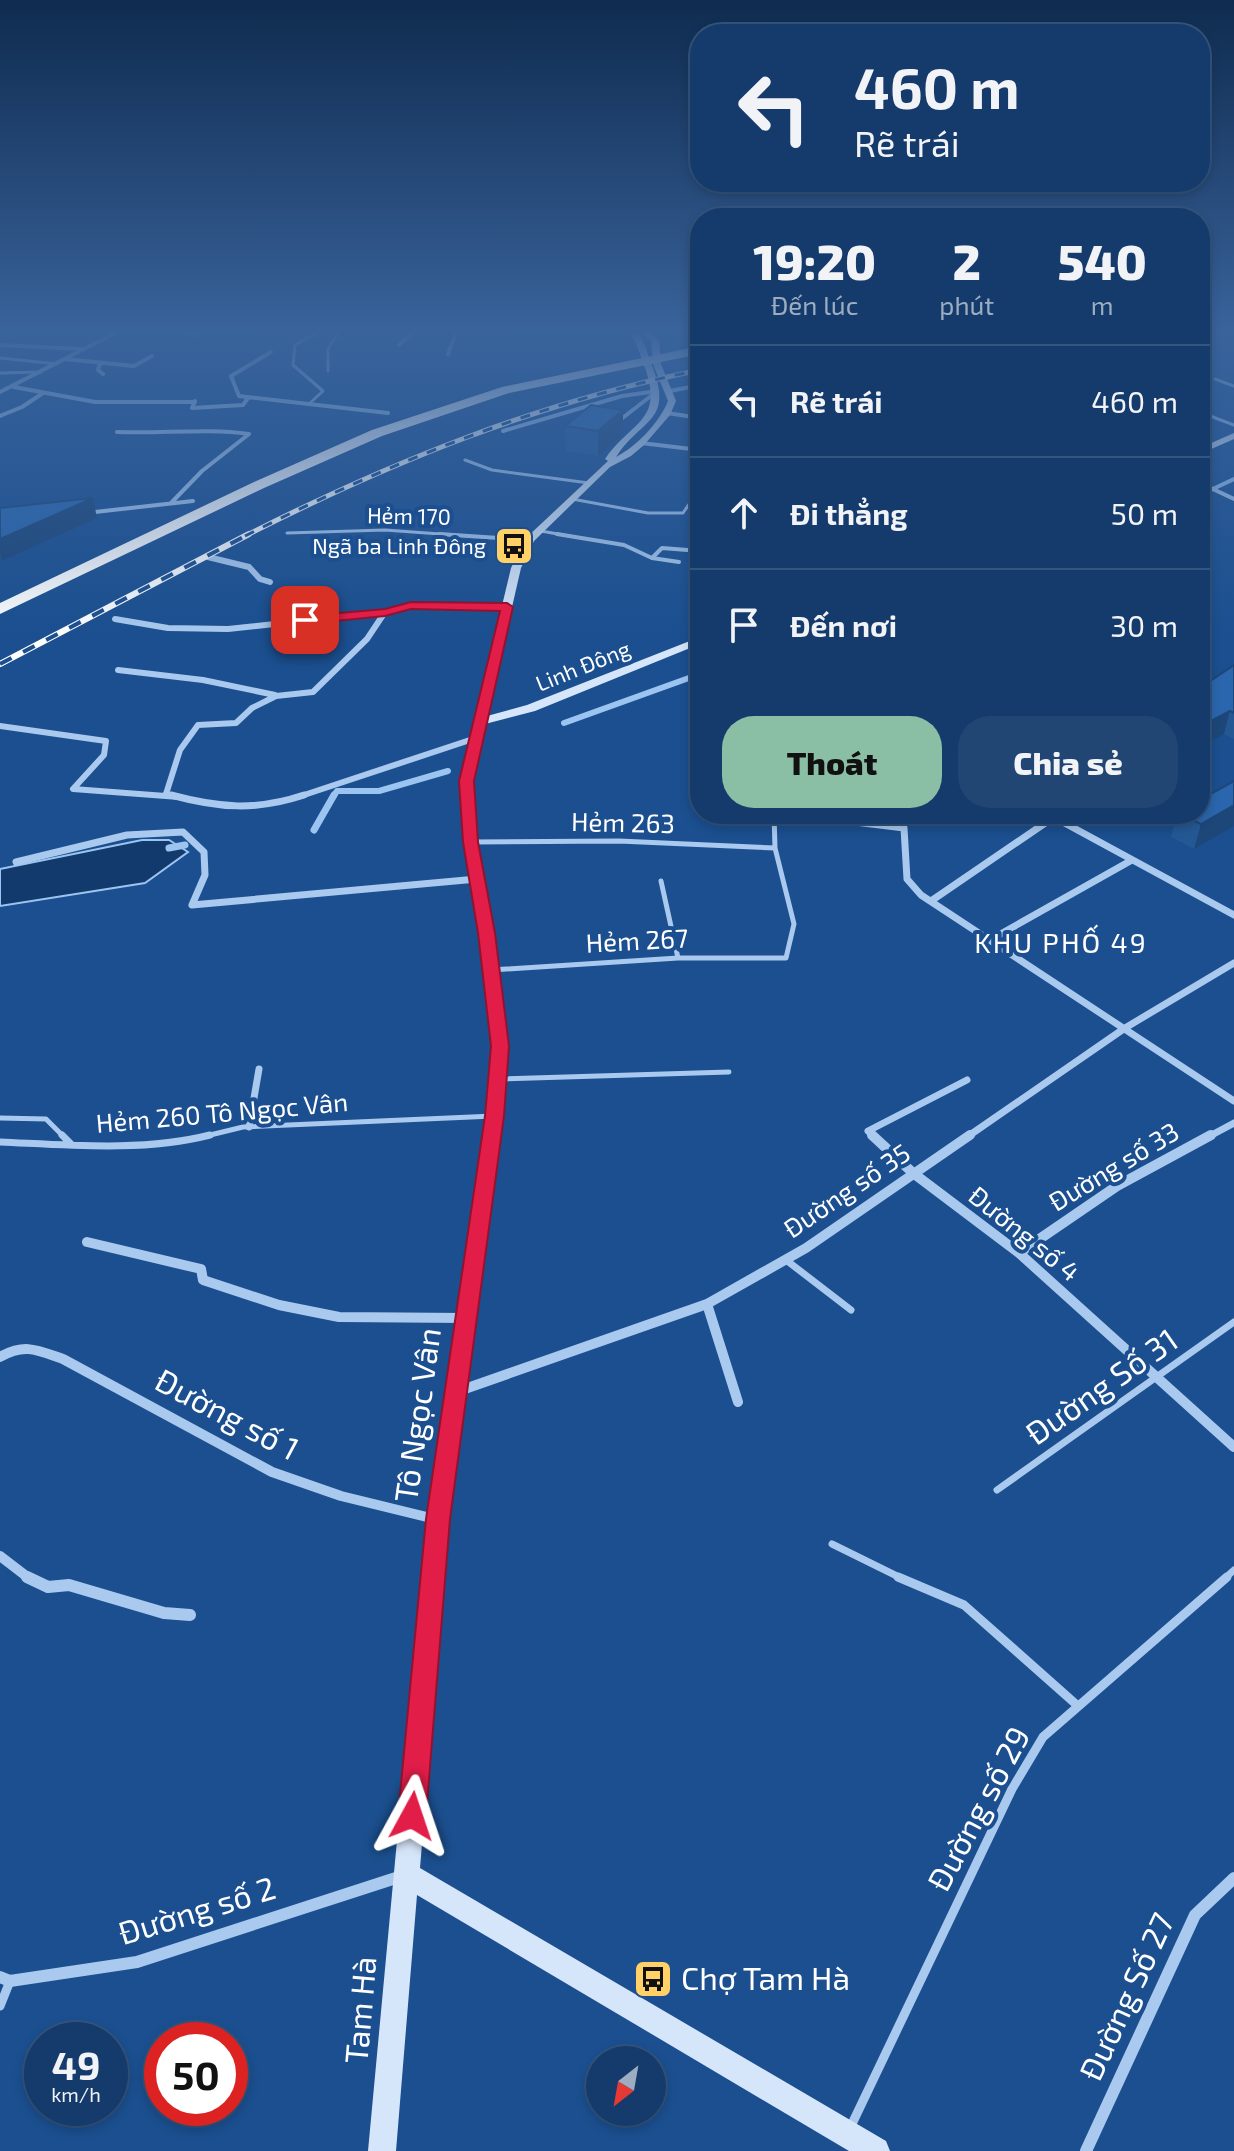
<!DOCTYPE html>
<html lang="vi">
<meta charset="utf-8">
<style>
body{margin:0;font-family:"Exo 2",sans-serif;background:#214673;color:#f1f3f6;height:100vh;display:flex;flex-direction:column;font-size:30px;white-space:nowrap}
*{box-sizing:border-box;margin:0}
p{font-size:26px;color:#9dadc1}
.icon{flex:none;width:44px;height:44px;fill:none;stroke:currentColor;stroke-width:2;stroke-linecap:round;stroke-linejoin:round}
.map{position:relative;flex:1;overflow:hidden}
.sheet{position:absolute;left:690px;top:208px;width:520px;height:616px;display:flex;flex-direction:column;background:#143b6b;border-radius:32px;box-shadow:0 4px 12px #0003,0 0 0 2px #33557e}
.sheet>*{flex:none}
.guide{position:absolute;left:690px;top:24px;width:520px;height:168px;border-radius:32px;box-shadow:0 4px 12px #0003,0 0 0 2px #33557e;background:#143b6b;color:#f1f3f6;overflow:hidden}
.needle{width:52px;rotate:211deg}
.buttons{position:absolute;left:586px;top:2046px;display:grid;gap:16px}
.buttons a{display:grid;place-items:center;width:80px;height:80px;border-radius:50%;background:#143b6b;box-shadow:0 4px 12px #0003,0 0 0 2px #33557e;font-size:40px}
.speed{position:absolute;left:24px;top:2022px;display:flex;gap:16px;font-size:40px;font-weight:700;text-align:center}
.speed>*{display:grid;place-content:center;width:104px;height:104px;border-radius:50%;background:#143b6b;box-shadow:0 4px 12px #0003,0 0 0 2px #33557e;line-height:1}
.speed small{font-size:20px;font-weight:400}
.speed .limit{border:12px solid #d22;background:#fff;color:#111}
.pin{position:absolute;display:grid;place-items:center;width:68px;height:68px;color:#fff;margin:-34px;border-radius:16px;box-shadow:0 4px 12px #0006}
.me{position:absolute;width:88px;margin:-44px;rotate:5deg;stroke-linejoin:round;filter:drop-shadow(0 0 6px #0008)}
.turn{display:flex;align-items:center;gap:28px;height:168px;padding:0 32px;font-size:36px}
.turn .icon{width:104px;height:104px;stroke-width:2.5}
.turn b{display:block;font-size:56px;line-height:68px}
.eta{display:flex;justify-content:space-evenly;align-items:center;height:136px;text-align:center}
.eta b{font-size:48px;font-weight:800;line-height:56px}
.primary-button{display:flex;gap:16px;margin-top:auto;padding:16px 32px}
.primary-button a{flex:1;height:92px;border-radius:32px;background:#8abfa5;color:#111;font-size:32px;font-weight:800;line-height:92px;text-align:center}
.primary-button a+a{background:#214673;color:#f1f3f6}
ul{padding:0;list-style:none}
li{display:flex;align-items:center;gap:24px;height:112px;padding:0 32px;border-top:2px solid #33557e}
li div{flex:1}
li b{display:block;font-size:30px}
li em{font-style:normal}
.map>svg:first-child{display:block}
</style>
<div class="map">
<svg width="1234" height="2151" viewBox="0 0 1234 2151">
<rect width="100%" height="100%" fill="#1b4f8f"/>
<path fill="#123a6d" stroke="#9cc4f0" stroke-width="2" d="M142 840H169L188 852 145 883 0 906V869Z"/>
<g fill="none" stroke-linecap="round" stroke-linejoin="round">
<path stroke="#9cc4f0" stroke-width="4" d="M1200 495 1234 479"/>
<path stroke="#9cc4f0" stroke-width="6" d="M564 723 700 674
M333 797 337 791H379L448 771"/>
<path stroke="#9cc4f0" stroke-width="7" d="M314 830 334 795
M169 848 185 845"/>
<path stroke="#a9c9ee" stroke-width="3" d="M186 333 199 335
M0 358 57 364
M328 371V349L338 333
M0 373 41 372
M1215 379 1234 386
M310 403 323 391 293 365 295 345 317 333
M1200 412 1234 425
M465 460 492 470 589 483
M572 499 648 513H683L694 497
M541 531 569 536
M287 533 385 530 468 536"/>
<path stroke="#a9c9ee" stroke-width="4" d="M439 534 530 540
M557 534 624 545 652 558 679 562
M652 558 662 548 700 551"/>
<path stroke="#a9c9ee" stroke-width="5" d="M471 842 619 841 775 848
M661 881 678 958
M491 970 678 958H786L794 924 775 848 774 814
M501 1079 729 1072
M0 1118 46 1119 64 1137
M202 1137 243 1127 494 1116"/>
<path stroke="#a9c9ee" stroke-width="7" d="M62 1135 72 1145
M0 1142C68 1145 143 1152 210 1135
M786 1260 851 1310
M997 1490 1234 1322
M832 1544 903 1579
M1224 1579 1234 1570"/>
<path stroke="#a9c9ee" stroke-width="9" d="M898 1577 964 1605 1078 1706
M0 2006 10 1981
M851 2126 1012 1789 1043 1737 1227 1577"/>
<path stroke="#a9c9ee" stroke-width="4" d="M0 345 81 349
M399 345 412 333
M271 352 231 376 239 396 388 413
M448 354 456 333
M65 359 134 366 152 356
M100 364 98 370 103 374
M14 387 95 402H195
M670 391 700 385
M0 392 115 333
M195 401 192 408 243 405 248 398
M667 413 700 418
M0 416 22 407 43 393
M616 423 656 392
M503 431 622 396 657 391
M117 432C162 434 205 428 249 434L202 471 171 503
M641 443 700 450
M1200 483 1234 499
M86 513 193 501"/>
<path stroke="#a9c9ee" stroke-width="6" d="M208 557 249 567 260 579 270 582
M115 619 168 628 228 629 385 612 411 606 507 607
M1200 634 1205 630
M118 670 203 680 275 695
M0 726 106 741 104 755 73 789 179 797
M166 794 180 750 198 725 236 723 252 708 276 696 313 692 367 639 385 612
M298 797 476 738"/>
<path stroke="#a9c9ee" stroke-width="7" d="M171 795C219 808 256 811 304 795
M790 814 904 828 907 879 921 895 1234 1101
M1048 814 1234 915
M16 862 127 835 183 832 204 852 205 875 192 905 477 879
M931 901 1054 817
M990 940 1132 860
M249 1127 259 1069
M875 1137 868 1131 967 1080
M967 1137 1125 1028 1234 963
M1208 1137 1234 1123"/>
<path stroke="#a9c9ee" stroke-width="10" d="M872 1135 913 1173 1019 1253 1234 1447
M87 1242 201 1269 203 1280 279 1305 339 1317 465 1318
M1019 1253 1117 1186 1211 1135
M707 1304 738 1402
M0 1357C25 1343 37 1350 63 1359L272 1472 341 1496 435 1519
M459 1391 707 1304 806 1248 970 1135
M0 1556 30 1579"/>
<path stroke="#a9c9ee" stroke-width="12" d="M27 1577 48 1587 69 1585 164 1613 190 1615
M0 1977 10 1981 137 1962 402 1876
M1086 2151 1195 1915 1234 1878"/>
<path fill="#d6e6fa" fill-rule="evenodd" d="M629 333H638C646 344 648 356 653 368 673 423 641 418 616 457 637 446 659 423 668 401L653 364 651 341 642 333H651L659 340 661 364 676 401 670 415 644 445 631 456 610 467 534 541 521 568 487 716 527 705 700 637V644L535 711 485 724 472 781 477 842 494 933 508 1046 503 1116 449 1519 420 1868 886 2141 890 2151H849L417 1895 396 2151H368L427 1519 487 1116 492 1046 480 933 463 842 460 781 511 568 526 538 608 461 605 459C631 421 664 422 645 368 640 356 638 343 629 333Z
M1234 433V439L1200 454V448Z"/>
<path fill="#fff" fill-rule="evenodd" d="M700 346V354L509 393 382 436 264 488 0 614V603L254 482 372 430 502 387Z"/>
<g stroke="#fff" stroke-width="5">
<path id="rail-far1" d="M245 536C391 462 539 402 700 370"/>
</g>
<g stroke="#fff" stroke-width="6">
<path id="rail" d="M0 664 249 534"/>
</g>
<use href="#rail-far1" stroke="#1b4f8f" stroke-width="3" stroke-dasharray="10" stroke-linecap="butt"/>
<use href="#rail" stroke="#1b4f8f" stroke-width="4" stroke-dasharray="13" stroke-linecap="butt"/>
</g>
<path fill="#245895" d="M623 410V434L598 456 566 451 565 426Z
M1234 665V739L1224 734 1200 747V688Z
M1234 781 1194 849 1171 837 1177 814H1200Z"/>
<path fill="#1d4779" d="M623 410V434L598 456V431Z
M93 498 97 518 2 561 0 552V539Z
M1230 711 1224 734 1200 747V727Z
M1234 805V826L1194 849 1201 824Z"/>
<path fill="#2a66ad" stroke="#1d4779" stroke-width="2" d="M591 405 623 410 598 431 565 426Z
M93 498 0 539V508Z
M1234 665V713L1230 711 1200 727V704L1207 701 1200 698V688Z
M1234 781V805L1201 824 1180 814H1200V800Z"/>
<linearGradient id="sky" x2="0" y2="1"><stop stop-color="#0f2b4f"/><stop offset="0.52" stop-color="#39639b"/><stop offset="1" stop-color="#39639b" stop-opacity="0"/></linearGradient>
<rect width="1234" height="635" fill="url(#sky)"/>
<path fill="#e11d48" stroke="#92132f" stroke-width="2" d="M411 602 507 603 513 607 474 781 478 842 495 933 509 1046 504 1116 450 1519 426 1816 422 1825 412 1829 402 1825 398 1816 426 1519 485 1116 491 1046 478 933 463 842 459 781 500 611 411 609 385 616 305 624 299 620 305 616 385 609Z"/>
<defs>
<g id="bus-square" transform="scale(2)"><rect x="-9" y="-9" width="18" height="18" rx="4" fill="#ffd166" stroke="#1b4f8f"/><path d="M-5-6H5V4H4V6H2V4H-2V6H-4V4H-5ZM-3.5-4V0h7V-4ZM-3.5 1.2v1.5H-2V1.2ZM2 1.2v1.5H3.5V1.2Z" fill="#111"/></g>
</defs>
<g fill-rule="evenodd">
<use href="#bus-square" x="514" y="546"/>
<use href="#bus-square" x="653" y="1979"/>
</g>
<g text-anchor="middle" stroke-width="8" stroke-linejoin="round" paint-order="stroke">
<g font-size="22" fill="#fff" stroke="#1b4f8f">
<text transform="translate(409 516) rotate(1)" y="8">Hẻm 170</text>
<text transform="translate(583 666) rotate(-22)" y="8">Linh Đông</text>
</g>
<g font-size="22" fill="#fff" stroke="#1b4f8f" text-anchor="end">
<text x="486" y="554">Ngã ba Linh Đông</text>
</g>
<g font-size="26" fill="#fff" stroke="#1b4f8f">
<text transform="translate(623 823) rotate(1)" y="9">Hẻm 263</text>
<text transform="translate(637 941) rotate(-3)" y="9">Hẻm 267</text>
<text transform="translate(222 1113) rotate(-5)" y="9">Hẻm 260 Tô Ngọc Vân</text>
<text transform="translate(1114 1167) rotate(-31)" y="9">Đường số 33</text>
<text transform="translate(847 1191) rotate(-34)" y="9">Đường số 35</text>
<text transform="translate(1024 1234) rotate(39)" y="9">Đường số 4</text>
</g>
<g font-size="28" letter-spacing="2" fill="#fff" stroke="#1b4f8f">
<text x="1061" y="953">KHU PHỐ 49</text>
</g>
<g font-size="32" fill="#fff" stroke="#1b4f8f">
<text transform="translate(1102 1387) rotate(-35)" y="11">Đường Số 31</text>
<text transform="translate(227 1415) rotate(28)" y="11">Đường số 1</text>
<text transform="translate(418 1415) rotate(-82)" y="11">Tô Ngọc Vân</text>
<text transform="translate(979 1809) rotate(-62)" y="11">Đường số 29</text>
<text transform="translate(197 1911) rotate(-17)" y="11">Đường số 2</text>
<text transform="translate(1127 1997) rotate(-65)" y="11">Đường Số 27</text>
<text transform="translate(361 2010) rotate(-85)" y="11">Tam Hà</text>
</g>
<g font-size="32" fill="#fff" stroke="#1b4f8f" text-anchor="start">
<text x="681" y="1990">Chợ Tam Hà</text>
</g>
</g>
</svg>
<div class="buttons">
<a><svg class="needle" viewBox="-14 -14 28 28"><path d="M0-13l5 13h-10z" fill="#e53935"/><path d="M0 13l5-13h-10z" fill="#9dadc1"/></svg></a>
</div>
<div class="speed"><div>49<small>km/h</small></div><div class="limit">50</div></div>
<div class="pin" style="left:305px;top:620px;background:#d93025"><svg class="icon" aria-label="arrive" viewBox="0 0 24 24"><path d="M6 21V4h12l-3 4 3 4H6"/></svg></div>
<svg class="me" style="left:412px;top:1816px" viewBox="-20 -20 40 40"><path d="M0-17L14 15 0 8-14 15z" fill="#e11d48" stroke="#fff" stroke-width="4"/></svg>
<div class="guide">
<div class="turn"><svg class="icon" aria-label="left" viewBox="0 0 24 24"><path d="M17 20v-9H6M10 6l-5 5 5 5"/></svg><div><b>460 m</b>Rẽ trái</div></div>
</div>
<section class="sheet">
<div class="eta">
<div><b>19:20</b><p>Đến lúc</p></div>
<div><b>2</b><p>phút</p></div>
<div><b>540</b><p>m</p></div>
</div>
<ul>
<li><svg class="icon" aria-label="left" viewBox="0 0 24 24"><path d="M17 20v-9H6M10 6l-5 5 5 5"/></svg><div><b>Rẽ trái</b></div><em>460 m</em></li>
<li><svg class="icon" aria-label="ahead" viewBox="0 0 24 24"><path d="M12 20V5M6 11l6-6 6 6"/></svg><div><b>Đi thẳng</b></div><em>50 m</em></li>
<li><svg class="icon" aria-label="arrive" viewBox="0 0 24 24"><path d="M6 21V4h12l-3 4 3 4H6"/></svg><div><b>Đến nơi</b></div><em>30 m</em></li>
</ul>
<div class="primary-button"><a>Thoát</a><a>Chia sẻ</a></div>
</section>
</div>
